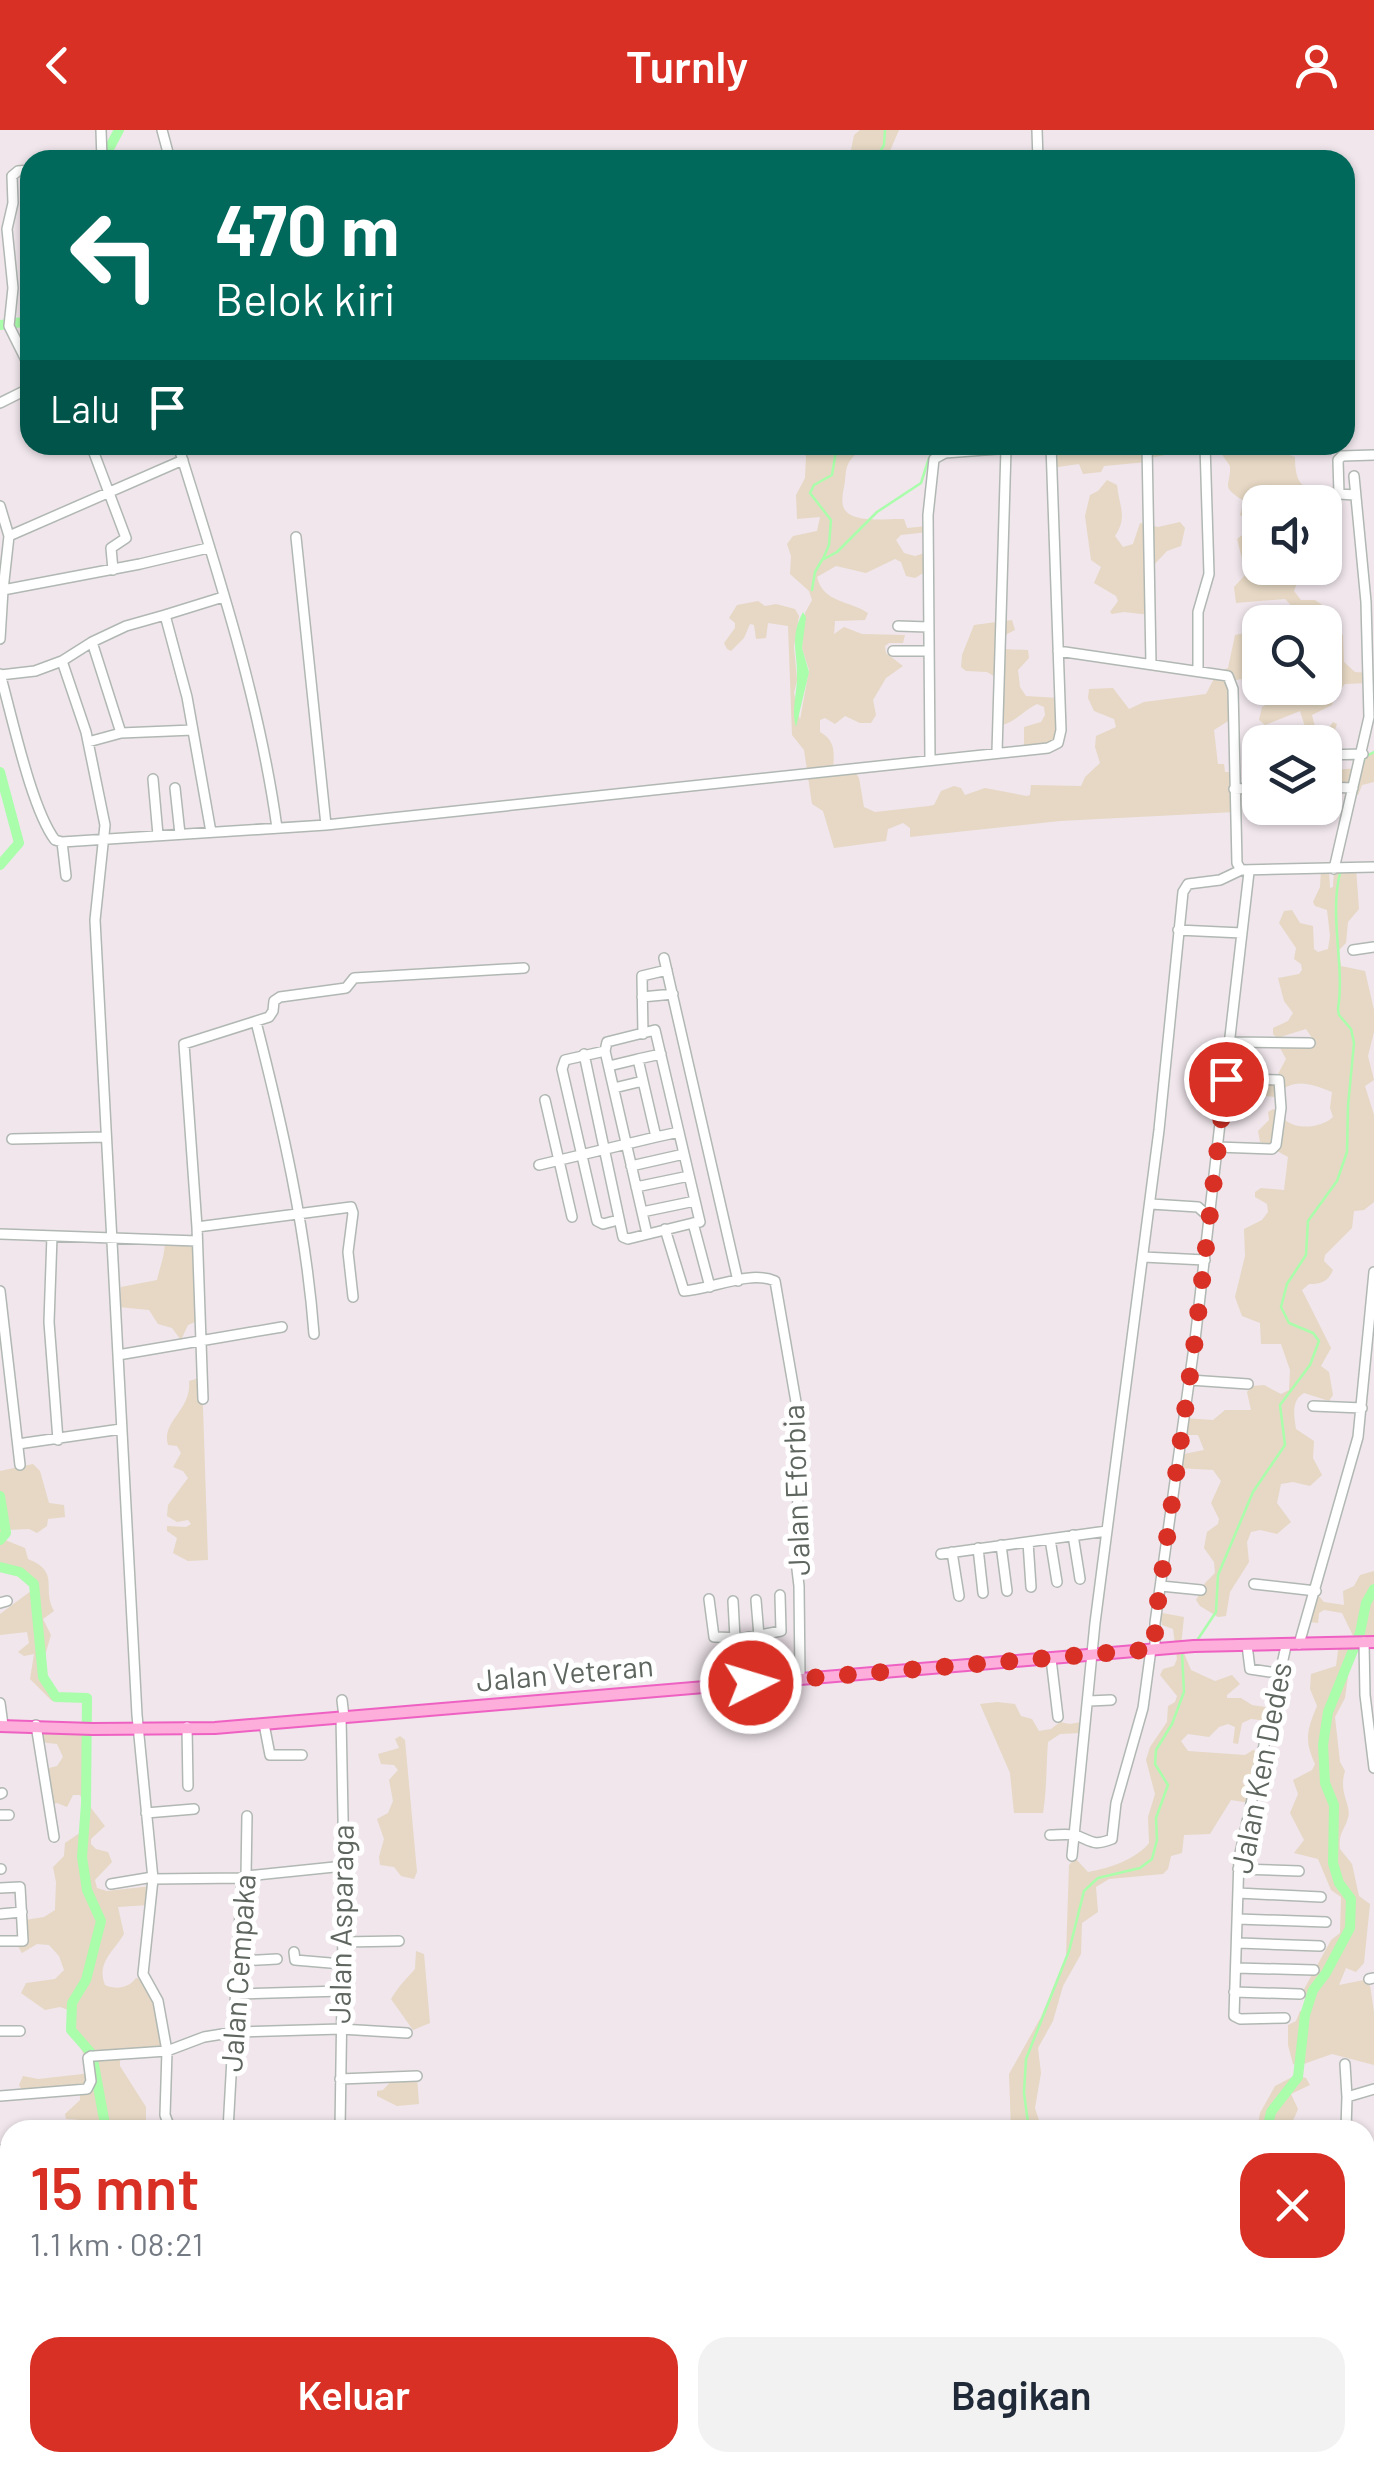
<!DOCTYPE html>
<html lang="id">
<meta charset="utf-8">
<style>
body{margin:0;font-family:Barlow,sans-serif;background:#f2f2f3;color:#1f2937;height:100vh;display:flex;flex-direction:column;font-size:38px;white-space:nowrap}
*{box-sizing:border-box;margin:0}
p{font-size:32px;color:#747a83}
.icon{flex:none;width:55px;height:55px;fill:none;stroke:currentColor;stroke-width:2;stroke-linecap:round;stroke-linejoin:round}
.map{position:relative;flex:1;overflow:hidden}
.sheet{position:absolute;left:0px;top:1990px;width:1375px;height:352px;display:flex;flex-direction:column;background:#fff;border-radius:30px 30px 0 0;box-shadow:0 2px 8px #0004}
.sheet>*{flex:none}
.hud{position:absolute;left:20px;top:20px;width:1335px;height:305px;border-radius:30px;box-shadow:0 2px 8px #0004;background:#00695c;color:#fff;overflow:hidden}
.fabs{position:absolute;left:1242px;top:355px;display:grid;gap:20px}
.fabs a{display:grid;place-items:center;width:100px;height:100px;border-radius:20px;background:#fff;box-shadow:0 2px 8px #0004;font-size:50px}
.pin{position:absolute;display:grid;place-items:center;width:85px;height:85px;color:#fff;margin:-42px;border:5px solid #fff;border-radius:50%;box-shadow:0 2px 10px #0007}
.me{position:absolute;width:110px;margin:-55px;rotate:85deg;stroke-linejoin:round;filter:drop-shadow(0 0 8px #0008)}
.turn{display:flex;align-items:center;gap:35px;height:210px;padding:0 30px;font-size:45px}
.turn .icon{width:130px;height:130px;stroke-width:2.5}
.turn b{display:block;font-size:70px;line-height:85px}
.then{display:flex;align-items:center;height:95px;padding:0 30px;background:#0003;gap:20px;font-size:38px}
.round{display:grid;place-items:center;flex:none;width:105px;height:105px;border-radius:30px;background:#f2f2f3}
.summary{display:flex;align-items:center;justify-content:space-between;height:170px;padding:0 30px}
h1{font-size:60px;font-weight:600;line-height:75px;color:#d93025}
.action{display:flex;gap:20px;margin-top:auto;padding:20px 30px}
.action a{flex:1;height:115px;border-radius:30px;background:#d93025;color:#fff;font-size:40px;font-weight:600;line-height:115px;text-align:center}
.action a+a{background:#f2f2f3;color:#1f2937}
header{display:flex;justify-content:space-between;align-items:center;height:130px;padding:0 30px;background:#d93025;color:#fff;font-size:45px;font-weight:600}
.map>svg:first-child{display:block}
</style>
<header><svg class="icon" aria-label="back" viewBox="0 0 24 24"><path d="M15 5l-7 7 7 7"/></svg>Turnly<svg class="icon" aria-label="person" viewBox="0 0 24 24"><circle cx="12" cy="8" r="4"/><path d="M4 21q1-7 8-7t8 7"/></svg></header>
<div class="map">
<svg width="1374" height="2342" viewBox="0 0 1374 2342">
<rect width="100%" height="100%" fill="#f0e6ec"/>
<path fill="#e6d8c4" d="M860 0H899L886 30H849L854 5Z
M802 315H856L857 323C847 332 846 337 845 351 844 358 841 369 843 376 849 395 888 388 904 389L907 398 928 396V402L901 405 896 410 904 423 915 426 928 422V440L915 448 906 446 901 432 895 429 866 443 836 436 817 447C823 473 851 471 868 483L865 490 835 491 834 504 844 497 862 504 905 505 903 513H889L885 516 886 523 903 536 886 548 873 570 876 585 871 593H860L845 586 835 594 825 588 820 590V602C836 611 834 622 833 641L853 639 859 648 864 677 875 682 929 676 934 675 941 661 954 656 961 658 965 665 985 658 1027 666 1030 665 1031 655 1081 656 1085 647 1100 633 1095 617 1096 606 1116 597 1114 589 1094 581 1088 568 1089 559 1113 558 1129 579 1144 572 1206 564 1217 543 1228 538 1235 505 1260 500V526L1246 532 1247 548 1231 551 1233 588 1214 600 1218 634H1224L1225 642H1233L1235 682 1060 691 910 707V698L903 693 888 699 886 711 834 718 823 681 812 674 804 620 792 605 788 496 768 493 766 508 756 509 754 495 750 494 744 508 731 521 727 519 724 513 735 498V493L729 488 737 475 758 471 765 476 776 474 795 479 799 486 794 517 797 550 794 563 800 590 809 540 802 518 805 483 812 470 809 461 790 444 791 426 787 414 793 406 817 401 820 387 797 389 796 365 805 348 806 327Z
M1051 315H1178V323L1148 328 1147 332 1104 336 1101 342 1083 344 1079 334 1051 338Z
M1205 315H1282V322L1295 327C1295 361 1307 361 1336 357L1337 366H1313L1306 372H1260V438L1330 440 1325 447 1314 444 1298 450 1294 461 1301 470H1315L1331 481 1337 500 1343 505 1344 532 1355 542 1369 543V553L1345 554 1334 566 1332 575 1312 585 1316 601 1328 599 1333 592 1337 594 1333 605 1335 640 1358 638 1363 624 1374 622V652L1362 655 1358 665H1352L1353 659 1334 657 1331 642 1325 633V612H1310L1300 581 1265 595 1259 590 1262 577 1274 570 1271 558H1325V539L1331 534 1328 517 1325 514V492H1292L1290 474 1285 469 1236 473 1234 457 1246 444 1237 409 1250 399 1251 393 1240 385 1244 371C1219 355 1231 358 1230 336L1221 323 1206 324Z
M1107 350 1117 355C1119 376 1128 387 1115 406L1123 417 1133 414 1140 393 1158 397 1180 392 1185 398 1181 416 1167 421 1149 440 1150 485 1124 482 1112 484 1110 482 1118 471 1116 466 1094 453 1101 437 1091 430 1085 386 1090 365 1098 361Z
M1012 490 1015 500 999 508 1001 519 1028 520 1029 528 1018 540 1020 557 1026 566 1060 568 1058 613 1024 619V597L1041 592 1045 585 1044 577 1037 574C1024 580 1012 595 1000 595L997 548 987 542 966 541 961 537 962 525 974 495Z
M1356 738 1359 779 1348 792 1346 813 1339 820 1341 836 1365 841 1374 880V902L1368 926 1374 950 1365 956 1374 985V1072L1364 1080 1354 1081 1352 1098 1325 1125 1324 1131 1333 1140C1328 1152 1321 1154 1309 1154L1302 1160 1331 1218 1321 1236 1329 1242 1333 1265 1329 1271 1304 1263C1291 1270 1294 1286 1296 1299L1314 1311 1313 1328 1322 1345 1310 1356 1293 1352 1281 1354 1277 1373 1291 1392 1277 1404 1260 1400 1251 1402 1247 1412 1249 1432 1230 1462 1226 1486 1218 1487 1200 1476 1196 1470 1205 1453 1215 1443 1214 1432 1204 1418 1207 1402 1218 1394 1219 1389 1211 1373 1221 1351 1213 1340 1178 1338 1179 1325 1204 1320 1198 1305H1181L1184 1288 1213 1290 1225 1280H1251L1247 1262 1252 1256 1264 1255 1281 1264 1289 1260 1290 1240 1281 1214H1261L1260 1193 1242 1186 1235 1167 1245 1126 1244 1099 1262 1090 1268 1082 1267 1074 1255 1067V1062L1261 1058 1284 1060 1288 1027 1260 1012 1258 1001 1269 990 1268 982 1273 979C1278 981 1281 987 1285 990 1298 1001 1323 997 1333 987L1330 978 1332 962C1309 953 1292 947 1274 967L1264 966 1266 953 1278 944 1286 929 1279 916 1309 914 1312 908 1306 899 1277 908 1273 904V898L1288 891 1293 883 1284 871 1278 848 1299 844 1302 840 1301 834 1294 829 1296 818 1279 793 1284 781 1292 780 1300 793 1313 796 1314 819 1318 822 1328 819 1330 806 1327 780 1315 776 1313 772 1320 757 1321 740H1329L1330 758 1333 757 1334 739Z
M165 1110 197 1111 200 1190 188 1195 181 1210 172 1198 158 1194 149 1180 119 1177 121 1157 157 1150C160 1136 165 1126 165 1110Z
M202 1247 208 1430 188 1431 173 1423 177 1408 167 1401V1396L186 1397 191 1394 188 1390 177 1392 167 1386 168 1375 188 1348 183 1341 173 1337 181 1323 177 1316 168 1315C161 1291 192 1280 189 1251Z
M33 1334 40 1341 49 1373 64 1375 65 1387 48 1389 47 1396 37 1403 29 1399 6 1400 5 1410 25 1418 28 1429C61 1442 41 1458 54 1481L43 1489 51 1505 44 1529 46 1551 56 1566 52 1571 30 1549 34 1524 24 1526 18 1522 29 1513 27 1502 0 1505V1484L35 1458C28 1440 16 1443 0 1442V1341Z
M1374 1441V1510L1357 1513 1351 1525 1345 1568 1335 1587 1340 1632 1345 1641C1338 1664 1352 1675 1348 1688 1344 1701 1338 1704 1340 1719L1352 1734 1359 1766 1370 1774 1364 1833 1356 1842 1346 1838 1339 1855 1369 1849 1374 1882V1935L1332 1924 1298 1936 1293 1934 1288 1915V1895L1296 1891 1300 1881 1309 1880 1313 1867 1305 1869 1303 1861 1331 1810 1340 1803 1341 1767 1331 1760 1318 1729 1294 1723 1304 1710 1290 1683 1298 1664 1293 1650 1312 1640 1315 1634C1304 1610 1307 1600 1317 1576L1310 1559 1311 1544 1336 1536 1339 1513 1356 1512 1342 1483 1324 1480 1319 1483 1318 1493 1310 1492 1317 1464 1324 1472 1344 1475 1343 1461 1354 1456 1360 1445Z
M1162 1483 1184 1487 1181 1516 1191 1540 1215 1551 1232 1545 1240 1554 1227 1565V1568H1241L1252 1575 1271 1578 1269 1591 1251 1589 1242 1593 1238 1614 1233 1613 1235 1597 1228 1594 1219 1597 1209 1607 1188 1604 1181 1611 1188 1621 1245 1625 1253 1620 1259 1622 1252 1648 1242 1651 1244 1655 1254 1656 1250 1673 1231 1670 1210 1704 1184 1705 1182 1723 1171 1726 1168 1739 1163 1744 1109 1749 1096 1757 1098 1782 1082 1793 1081 1824 1063 1856 1053 1891 1038 1918 1041 1943 1035 1978 1042 2000H1011L1009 1944 1041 1887 1066 1826 1069 1735 1075 1728 1088 1742C1107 1739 1137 1729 1149 1713L1148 1687 1155 1664 1146 1630 1150 1617 1167 1592 1168 1576 1175 1572 1177 1566 1160 1545 1163 1539 1174 1536 1177 1529 1173 1499 1162 1495 1160 1485Z
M997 1572 1015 1574 1021 1586 1032 1589 1039 1601 1051 1599 1060 1592 1070 1594 1086 1591 1081 1603 1060 1604 1048 1612C1046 1638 1047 1658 1043 1683H1014L1010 1643 980 1574Z
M36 1595 89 1599 87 1648 91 1678 105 1696 91 1709V1714L96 1719 108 1722 112 1732 95 1750 97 1758 107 1761 152 1756 149 1775 118 1777 124 1804C114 1821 96 1833 105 1855 116 1860 129 1858 136 1848L142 1849 158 1871 167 1921 120 1928V1936L146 1977V1992C104 2006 103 1990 66 1989L65 1984 80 1970V1963L22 1960 19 1955 23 1946 38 1949 83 1944 87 1942 88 1932 71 1900V1881L60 1877 45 1880 21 1863 26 1853 55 1849 64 1840 59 1826 49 1815 37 1814 22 1823 13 1808 20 1804 25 1790 44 1787 55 1780 56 1752 53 1737 64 1726 65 1713 84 1700 86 1675 80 1665H73L67 1677 57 1673 48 1676 41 1640 57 1636 63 1627 57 1614 38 1612Z
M400 1606 405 1610 417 1742 414 1749 401 1746 394 1737 380 1735 379 1727 384 1709 377 1689 388 1683 393 1671 389 1650 398 1640 394 1635 381 1634 378 1624 399 1618 395 1609Z
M416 1821 424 1824 430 1893 413 1900 391 1869C398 1857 406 1849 415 1839Z
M1296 1945 1306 1948 1310 1955 1291 1964 1298 1979C1288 2005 1284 2000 1257 2000L1260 1983 1275 1956Z
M417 1946 419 1974 397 1976 377 1966V1961L383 1960 394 1948Z"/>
<path fill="#a9fdab" d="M803 482 806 487 802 518 809 542 796 597C791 581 797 564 797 547 798 523 789 508 803 482Z"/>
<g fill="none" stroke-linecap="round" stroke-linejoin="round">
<path stroke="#a9fdab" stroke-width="2.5" d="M875 30 884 15 885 0
M823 429 829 415 831 390 810 363 814 355 832 345 837 315
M812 460 815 442 822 430 837 422 877 382 921 353 929 328 938 321
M1363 633 1365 627 1374 622
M1196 1512 1216 1482 1218 1445 1253 1362 1285 1315 1280 1275 1310 1235 1319 1211 1313 1203 1289 1193 1281 1177 1287 1154 1306 1125 1308 1091 1337 1051 1347 1022 1348 976 1354 913 1351 899 1339 885 1338 879C1345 835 1329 787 1340 743
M1029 2000 1024 1963 1026 1929 1069 1821 1084 1761 1098 1748 1140 1738 1152 1729 1157 1710 1156 1688 1168 1655 1155 1634 1156 1620 1172 1594 1184 1562 1182 1523"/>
<path stroke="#a9fdab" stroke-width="10" d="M103 30 119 0
M0 195 30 191
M0 642 19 713 0 735
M0 1366 6 1403 0 1410
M0 1437 20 1442 34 1454 43 1547 56 1567 87 1568 86 1674 82 1727 87 1760 101 1791 86 1850 72 1873 71 1900 92 1924 106 2000
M1267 2000 1271 1982 1298 1947 1305 1885 1313 1860 1326 1843 1350 1798 1351 1769 1339 1753 1333 1733 1334 1675 1325 1653 1323 1615 1328 1582 1360 1503 1366 1473 1374 1459
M227 2332V2342
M1240 2332 1242 2342"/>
<g stroke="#b1b8b3" stroke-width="12">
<path id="minor" d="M101 0 102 30
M162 0 170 30
M1037 0 1038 30
M67 30 75 27H102
M30 40 18 41 12 46 13 73 7 99 13 158 9 196 30 238
M0 273 30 258
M91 315 126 408 111 418 113 440
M178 315C217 441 259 567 277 698
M1147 315 1151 534
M1355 365 1339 364 1338 330 1342 326 1374 325
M0 376 9 406 3 460 140 434 208 418
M9 406 183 330
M296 407 326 695
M0 459 3 460 0 509
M898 496 928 497
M92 512 62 531 86 602 105 695 95 790 137 1585 153 1749 143 1844 158 1871 167 1921 165 1985 170 1998 185 2000
M893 521H928
M1058 521 1228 546 1233 559 1237 733 1241 740 1374 737
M1198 540V482L1209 444 1205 315
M0 544C12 586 31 678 55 710L62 712 326 695 1048 618 1058 613 1061 600 1051 315
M0 545 35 541 62 531
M121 603 92 512 126 496 165 485
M88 612 121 603 193 600
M997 622 1006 319
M1325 625 1363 624
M930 630 928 385 934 329 945 323 1052 315
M153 649 158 705
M1325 657 1353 658
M175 658 180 704
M1234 659 1260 658
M211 702 187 567 165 485 223 467
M62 712 66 746
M1334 739 1369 587 1366 472 1354 346
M1178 800 1242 803
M1353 820 1374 817
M664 828 738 1151
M642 867 673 864
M256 892C282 994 306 1098 314 1204
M643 904 642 846 667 840
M1230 912 1310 913
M605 921 607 912 655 900 700 1092 693 1093 710 1157
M584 924 623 1107 628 1109 693 1093
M609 936 638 929
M643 951 638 929 661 924
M614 958 643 951 656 1007 679 1002
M545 970 572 1087
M12 1009 106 1007
M1217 1017 1272 1019 1276 1015 1281 978 1279 950 1226 949
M539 1035 656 1007
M631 1036 684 1024
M636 1057 689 1046
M1151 1074 1198 1077 1209 1087
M642 1082 695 1071
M618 1090 603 1094 597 1091 562 939 565 930 605 921 647 1104
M197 1097 351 1077 353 1083 348 1122 353 1167
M665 1099 684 1161C712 1159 750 1140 775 1151L800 1295 796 1431 799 1456 800 1549
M0 1104 197 1111
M52 1106 49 1192 58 1310
M1143 1127 1205 1130
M0 1161 20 1335
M118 1225 282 1197
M1190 1250 1248 1254
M203 1269 197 1097 184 914 269 887 273 881 274 871 280 867 346 858 354 848 524 838
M1313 1276 1362 1278
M18 1314 121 1299
M1073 1405 1080 1449
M1050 1409 1057 1452
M1028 1412 1031 1457
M1001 1415 1007 1461
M978 1418 983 1463
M952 1422 959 1466
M941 1424 1107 1401
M1254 1454 1316 1461
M1161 1456 1201 1460
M709 1469 714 1507 745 1508 781 1501 780 1465
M756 1470 759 1506
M733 1471 735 1508
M0 1473 7 1471
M745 1508 751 1553
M1364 1512 1365 1565 1374 1638
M1299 1514 1358 1307 1374 1142
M1247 1515 1250 1539 1270 1542
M1155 1519V1493L1195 1210 1249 742
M1051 1529 1058 1587
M342 1570 344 1587
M1089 1571 1111 1570
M0 1573 3 1595
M264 1594 270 1625H302
M36 1595 54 1707
M187 1597 188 1656
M0 1664 2 1663
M146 1683 194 1679
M0 1685H9
M1050 1705C1058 1705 1071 1703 1078 1706 1093 1712 1094 1716 1112 1709L1116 1673 1143 1578 1151 1519
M1072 1726 1095 1493 1159 1000 1183 762 1188 754 1220 750 1241 740
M0 1739H1
M1238 1739 1299 1741
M246 1746 344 1736
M153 1749 242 1748
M111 1754 153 1747
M0 1758 20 1757 23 1811H0
M1238 1763 1321 1767
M0 1784 22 1782
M1238 1789 1326 1792
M343 1812 399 1811
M1239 1813 1320 1816
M294 1822 295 1830 342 1834
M237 1831 277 1829
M1236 1838 1314 1840
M1369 1849 1374 1848
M1234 1862 1300 1864
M236 1864 342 1861
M1285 1888 1240 1889 1234 1886 1239 1728 1286 1516
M0 1901H20
M94 1926 167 1921 204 1907 235 1902 341 1899 407 1903
M1345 1934 1347 1967
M340 1949 417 1946
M0 1966 87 1959 91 1951 88 1928 91 1926
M122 2000 145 1996 162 2000
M228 2000 242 1748 246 1746 247 1686
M340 2000 344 1736 341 1587
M401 2000 421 1997
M1346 2000 1347 1967 1374 1959
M0 2020 10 2019
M0 2071 10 2142
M1365 2148 1374 2147
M1365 2191 1374 2190
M0 2211 10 2210
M1365 2216 1374 2218
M0 2276 10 2275
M45 2332 47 2342
M161 2332 164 2342
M289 2332 290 2342
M322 2332 324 2342
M409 2332 412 2342
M479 2332 481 2342
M1357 2332V2342
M101 2342 124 2332
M1286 2342V2332"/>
</g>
<g stroke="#ee61c2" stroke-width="14">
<path id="major" d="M0 1596 93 1599 215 1598 1194 1516 1374 1512"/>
</g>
<use href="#minor" stroke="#fff" stroke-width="9"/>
<use href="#major" stroke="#fdaedb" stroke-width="10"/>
</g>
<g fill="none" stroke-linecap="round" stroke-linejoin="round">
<path stroke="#d93025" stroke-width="18" stroke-dasharray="0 32.4" d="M751 1553 1155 1519V1493L1195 1210 1226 949"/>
</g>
<g text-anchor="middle" stroke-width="10" stroke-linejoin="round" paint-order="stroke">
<g font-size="30" fill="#5e665f" stroke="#fff">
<text transform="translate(797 1360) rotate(-92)" y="10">Jalan Eforbia</text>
<text transform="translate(565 1544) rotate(-5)" y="10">Jalan Veteran</text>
<text transform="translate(1262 1638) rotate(-79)" y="10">Jalan Ken Dedes</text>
<text transform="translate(342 1794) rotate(-89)" y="10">Jalan Asparaga</text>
<text transform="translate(239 1843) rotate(-86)" y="10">Jalan Cempaka</text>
</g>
</g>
</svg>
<div class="fabs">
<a><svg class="icon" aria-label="sound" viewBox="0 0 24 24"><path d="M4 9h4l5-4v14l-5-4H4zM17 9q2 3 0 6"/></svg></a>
<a><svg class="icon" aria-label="search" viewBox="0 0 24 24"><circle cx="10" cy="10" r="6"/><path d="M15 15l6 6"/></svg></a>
<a><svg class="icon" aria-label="layers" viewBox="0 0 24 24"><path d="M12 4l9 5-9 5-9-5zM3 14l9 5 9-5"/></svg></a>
</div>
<div class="pin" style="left:1226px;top:949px;background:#d93025"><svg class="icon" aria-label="arrive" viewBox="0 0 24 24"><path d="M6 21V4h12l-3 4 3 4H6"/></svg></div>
<svg class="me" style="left:751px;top:1553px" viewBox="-20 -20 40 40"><circle r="17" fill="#d93025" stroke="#fff" stroke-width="3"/><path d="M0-11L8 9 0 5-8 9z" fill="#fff"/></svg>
<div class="hud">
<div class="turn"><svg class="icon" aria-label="left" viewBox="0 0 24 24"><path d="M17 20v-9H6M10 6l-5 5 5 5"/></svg><div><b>470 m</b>Belok kiri</div></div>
<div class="then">Lalu<svg class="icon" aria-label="arrive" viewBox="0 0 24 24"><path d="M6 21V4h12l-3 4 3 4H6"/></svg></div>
</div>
<section class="sheet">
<div class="summary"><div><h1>15 mnt</h1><p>1.1 km · 08:21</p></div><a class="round" style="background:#d93025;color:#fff"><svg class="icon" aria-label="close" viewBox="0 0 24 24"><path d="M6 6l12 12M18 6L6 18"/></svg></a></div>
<div class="action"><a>Keluar</a><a>Bagikan</a></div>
</section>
</div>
